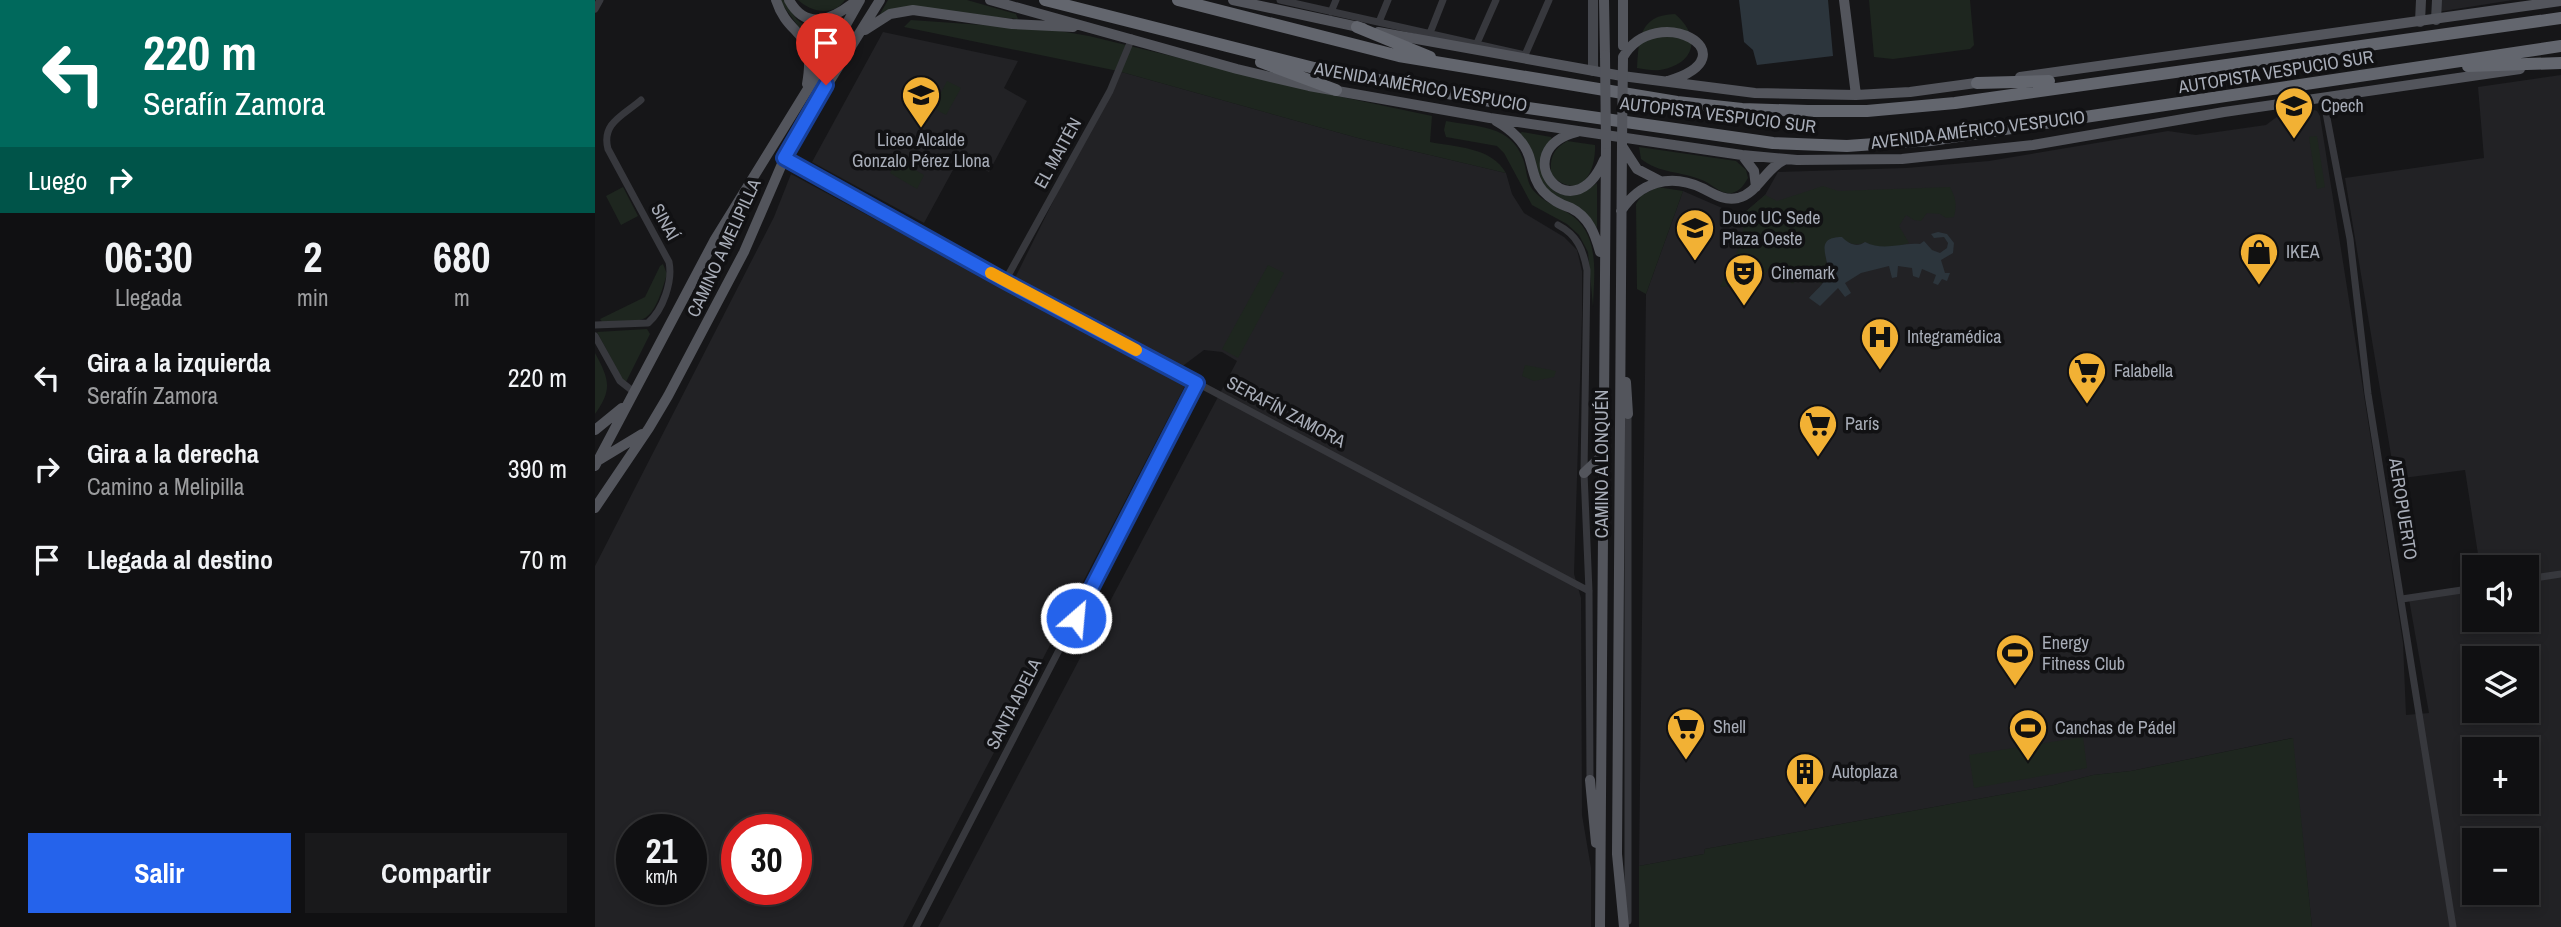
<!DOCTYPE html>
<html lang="es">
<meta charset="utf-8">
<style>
body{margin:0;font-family:"Archivo Narrow",sans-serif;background:#19191b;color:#f1f3f6;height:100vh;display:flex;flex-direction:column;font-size:26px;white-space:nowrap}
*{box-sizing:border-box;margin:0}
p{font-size:23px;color:#9c9d9f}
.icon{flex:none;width:38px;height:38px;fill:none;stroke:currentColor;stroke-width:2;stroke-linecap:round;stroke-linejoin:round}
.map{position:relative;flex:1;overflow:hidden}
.side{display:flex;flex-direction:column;background:#101012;width:595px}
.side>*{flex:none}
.banner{background:#00695c;color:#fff;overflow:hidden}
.tools{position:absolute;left:1867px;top:555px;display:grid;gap:14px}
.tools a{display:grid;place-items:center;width:77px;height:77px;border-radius:0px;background:#101012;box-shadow:0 4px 10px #0003,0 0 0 2px #303032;font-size:35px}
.speed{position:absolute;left:21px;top:814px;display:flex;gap:14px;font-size:35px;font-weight:700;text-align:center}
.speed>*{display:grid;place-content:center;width:91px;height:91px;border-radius:50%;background:#101012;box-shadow:0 4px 10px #0003,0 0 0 2px #303032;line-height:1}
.speed small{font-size:18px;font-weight:400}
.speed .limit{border:10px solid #d22;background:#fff;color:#111}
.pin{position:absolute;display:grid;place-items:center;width:60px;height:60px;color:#fff;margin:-72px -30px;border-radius:50% 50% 50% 0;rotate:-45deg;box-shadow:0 0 7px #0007}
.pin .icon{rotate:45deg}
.me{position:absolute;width:77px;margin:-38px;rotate:27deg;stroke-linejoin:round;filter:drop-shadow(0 0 5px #0008)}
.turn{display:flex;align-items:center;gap:24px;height:147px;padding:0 28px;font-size:32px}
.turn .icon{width:91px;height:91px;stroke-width:2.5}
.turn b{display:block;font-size:49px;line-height:60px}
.then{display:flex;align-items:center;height:66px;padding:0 28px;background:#0003;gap:14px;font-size:26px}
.eta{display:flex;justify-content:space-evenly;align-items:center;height:119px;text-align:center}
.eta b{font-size:42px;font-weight:700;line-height:49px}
.action{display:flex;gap:14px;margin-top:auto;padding:14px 28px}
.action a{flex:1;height:80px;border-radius:0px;background:#2563eb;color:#fff;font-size:28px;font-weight:700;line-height:80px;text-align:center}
.action a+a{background:#19191b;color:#f1f3f6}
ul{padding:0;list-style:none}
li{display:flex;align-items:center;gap:21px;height:91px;padding:0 28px}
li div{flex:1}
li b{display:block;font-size:26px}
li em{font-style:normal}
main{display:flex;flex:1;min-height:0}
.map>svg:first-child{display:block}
</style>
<main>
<section class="side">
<div class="banner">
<div class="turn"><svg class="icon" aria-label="left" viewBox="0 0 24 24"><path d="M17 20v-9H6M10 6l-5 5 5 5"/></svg><div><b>220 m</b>Serafín Zamora</div></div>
<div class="then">Luego<svg class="icon" aria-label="right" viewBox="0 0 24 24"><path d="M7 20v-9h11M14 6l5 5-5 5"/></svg></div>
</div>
<div class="eta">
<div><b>06:30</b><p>Llegada</p></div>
<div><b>2</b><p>min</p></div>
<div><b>680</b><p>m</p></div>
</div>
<ul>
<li><svg class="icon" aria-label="left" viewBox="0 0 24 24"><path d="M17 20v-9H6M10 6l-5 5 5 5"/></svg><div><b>Gira a la izquierda</b><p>Serafín Zamora</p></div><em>220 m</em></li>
<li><svg class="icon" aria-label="right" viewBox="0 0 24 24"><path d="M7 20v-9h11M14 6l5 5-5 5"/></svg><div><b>Gira a la derecha</b><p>Camino a Melipilla</p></div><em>390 m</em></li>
<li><svg class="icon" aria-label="arrive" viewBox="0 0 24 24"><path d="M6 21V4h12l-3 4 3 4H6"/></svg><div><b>Llegada al destino</b></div><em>70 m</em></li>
</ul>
<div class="action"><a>Salir</a><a>Compartir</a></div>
</section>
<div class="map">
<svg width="1966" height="927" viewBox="0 0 1966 927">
<rect width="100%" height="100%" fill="#161618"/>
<path fill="#222225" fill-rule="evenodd" d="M1843 0H1918L1842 12Z
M288 32 423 61 409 88 432 101 394 172 365 157 329 223 217 162Z
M523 71 763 138 911 173 917 194 929 213 969 237 982 250 987 271V316L979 574 986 598 987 815 996 868V927H343L642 361 627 352 609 350 585 368 419 280Z
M1966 75V927H1717L1697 738 1536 771 1498 775 1459 785 1110 849 1109 854 1044 866 1051 294 1088 191 1134 211 1149 213 1170 195 1183 172 1311 168 1394 161 1573 131 1601 135 1671 125 1687 113 1713 108 1722 111 1725 116 1808 643 1811 715 1834 713 1814 599 1879 589 1880 620H1932V567H1885L1870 470 1800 479 1750 178 1889 158 1883 87ZM1880 658H1932V710H1880ZM1880 749H1932V802H1880ZM1880 840H1932V892H1880Z
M196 174 590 386 308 927H0V566L179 217ZM37 830H96V889H37ZM142 830H201V889H142Z"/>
<path fill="#1e261f" d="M184 0H191C202 28 214 31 242 21L219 62 217 45Z
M203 0H250C238 17 216 12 203 0Z
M293 0H372L421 14 423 19 304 8 285 14Z
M1274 0H1375L1379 45 1375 49 1298 59 1279 57Z
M1080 14C1107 37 1100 64 1065 70 1058 71 1049 69 1042 68 1044 39 1044 15 1080 14Z
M316 20 459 30 494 36 733 94 837 116 835 142C860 147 897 147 911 173L763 138 523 71 309 27Z
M352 81 366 88 351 115 338 108Z
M851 121C882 127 916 125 928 159 932 169 931 182 938 190 948 202 960 205 973 213 1006 233 999 274 998 307L993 252 984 235 972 224 937 205 909 153 902 146 851 137 849 130Z
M927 132 956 137 957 139 945 161C948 197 976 205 1002 183V228L950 189 925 133Z
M1722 136 1730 187 1722 189 1714 137Z
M972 141 1000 145C1001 175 984 201 956 175 955 158 957 150 972 141Z
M1044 147 1141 161 1151 170 1153 178C1149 185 1145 191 1137 193 1126 195 1117 184 1107 180 1086 171 1065 174 1046 159Z
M303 160 329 175 322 189 295 173Z
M1228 186 1243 191 1355 187C1361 199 1362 204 1359 217L1351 218 1345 214 1332 213 1326 221 1319 220 1311 215 1304 226 1314 243C1298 248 1286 250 1270 242 1260 248 1252 241 1241 237L1230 245C1229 261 1237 270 1226 284L1209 268 1198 284 1174 268 1160 292 1139 286 1125 287 1147 242 1149 213 1170 195 1182 201Z
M28 187 43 216 26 225 11 196Z
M1062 187 1088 191 1051 294 1042 289 1041 204 1046 196Z
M68 264 72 274C68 286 62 313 48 319 38 323 20 321 8 323L5 319 50 297 65 266Z
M673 265 689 273 643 358 627 349Z
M52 329 55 334 30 384 2 332Z
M0 353C14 379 18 389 0 414Z
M930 365 961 371 959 377 939 381 927 376Z
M1488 737 1492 768 1379 788 1374 755Z
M1698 738 1717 927H1044V866L1109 854 1110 849 1459 785 1498 775 1536 771Z"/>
<path fill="#2c353c" d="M1144 0H1233L1238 56 1162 65 1158 50 1149 42Z
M1343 232 1352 234 1359 243 1358 253 1346 260 1350 273H1355L1352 281 1347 279 1343 285 1338 283 1341 275 1327 269 1324 278 1318 276 1317 268 1303 266 1302 277 1297 278 1294 266 1266 273 1250 283 1256 293 1250 297 1243 288 1225 306 1214 298C1220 291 1229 284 1232 276 1238 263 1215 237 1247 237 1254 244 1262 248 1270 242 1290 252 1305 242 1325 244L1329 241 1337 250 1345 253 1352 248 1353 243 1349 237 1339 238 1336 234Z"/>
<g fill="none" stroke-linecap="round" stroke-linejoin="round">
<path stroke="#37383d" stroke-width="7" d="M685 0 930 55 954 0
M0 9 5 0
M736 12 741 0
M784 22 793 0
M835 33 848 0
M882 43 901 0
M1728 97 1755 239 1773 394 1858 927
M189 158 410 281 994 591
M963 225C982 235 988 249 992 270L989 473 994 591 995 780
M410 281 515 91 537 38
M0 325 53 323C68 310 78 281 74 262L13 149C6 123 29 115 46 100
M0 336 25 381 39 392
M1932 579 1966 574
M1807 599 1880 588
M1033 921V414
M321 927 602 383"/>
<path stroke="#45474d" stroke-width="10" d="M1841 20 1842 0
M1825 22 1826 0
M998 71V0"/>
<path stroke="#53555c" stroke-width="10" d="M181 0C194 40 222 27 212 84
M194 0C212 33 240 18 262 0
M395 0 642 69 714 86 895 118 1147 155 1202 160 1307 159 1438 145 1629 112 1925 69
M638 0 768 28
M1009 0 1010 55
M1028 0V46
M1249 0 1261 95
M270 30 295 14 318 10 417 24 478 27
M783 32 1027 76 1160 93 1261 95 1315 92 1388 82
M1028 57C1061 0 1160 55 1073 81
M1425 77 1966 1
M901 121C915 129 928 139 934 156 938 169 939 181 948 191 956 200 965 204 976 208 994 217 1000 234 1005 252
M982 132C910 150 976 236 1009 160
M1027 143 1022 854 1029 927
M1027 146 1042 169 1065 181
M1147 155 1159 171 1161 187
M1026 211C1045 182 1075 173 1107 188 1119 194 1129 201 1143 198 1163 193 1170 169 1189 160
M1031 382 1033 414
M0 430 27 408
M4 460 47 434
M0 466 119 241 235 53 265 0
M989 473 1008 455
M0 508 54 428 73 396 149 252 196 143 285 0
M995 780 1001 843
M1005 927 1011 144"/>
<path stroke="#63666e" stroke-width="12" d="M450 0 719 68 933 108 1178 143 1252 146 1336 140 1966 46
M583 0 804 56 1082 102 1147 109 1213 111H1272L1360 103 1966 18
M762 27 835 57
M666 62 741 90
M1873 66 1966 63
M1382 83 1454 81"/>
<path stroke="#53555c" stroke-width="10" d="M1010 55 1011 144
M1027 143 1028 59"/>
</g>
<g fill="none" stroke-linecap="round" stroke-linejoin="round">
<g stroke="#184099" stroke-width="18">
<path id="route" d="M231 85 189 158 410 281 602 383 481 618"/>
</g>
<use href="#route" stroke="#2563eb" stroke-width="12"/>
<path stroke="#f59e0b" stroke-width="12" d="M396 273 541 350"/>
</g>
<defs>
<g id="school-pin" transform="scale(2.0125)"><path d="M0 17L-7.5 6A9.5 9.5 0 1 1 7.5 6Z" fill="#f2b134" stroke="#111113"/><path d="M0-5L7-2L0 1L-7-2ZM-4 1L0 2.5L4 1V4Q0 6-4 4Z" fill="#111"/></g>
<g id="university-pin" transform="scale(2.0125)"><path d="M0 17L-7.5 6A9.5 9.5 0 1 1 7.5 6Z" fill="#f2b134" stroke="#111113"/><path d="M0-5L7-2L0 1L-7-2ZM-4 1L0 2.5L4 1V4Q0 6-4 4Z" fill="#111"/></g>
<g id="shop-pin" transform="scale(2.0125)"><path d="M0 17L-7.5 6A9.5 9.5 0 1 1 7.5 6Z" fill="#f2b134" stroke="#111113"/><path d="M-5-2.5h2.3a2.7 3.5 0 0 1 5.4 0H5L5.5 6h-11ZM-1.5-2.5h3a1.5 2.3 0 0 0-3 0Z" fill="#111"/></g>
<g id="theatre-pin" transform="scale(2.0125)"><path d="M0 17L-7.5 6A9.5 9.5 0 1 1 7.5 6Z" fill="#f2b134" stroke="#111113"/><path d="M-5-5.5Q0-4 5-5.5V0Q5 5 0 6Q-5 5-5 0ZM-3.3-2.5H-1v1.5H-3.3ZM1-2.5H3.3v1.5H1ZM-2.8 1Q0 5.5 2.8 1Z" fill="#111"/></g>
<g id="hospital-pin" transform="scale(2.0125)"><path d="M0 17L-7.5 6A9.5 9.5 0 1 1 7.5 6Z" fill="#f2b134" stroke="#111113"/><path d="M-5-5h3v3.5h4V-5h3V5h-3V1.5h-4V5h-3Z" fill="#111"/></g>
<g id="supermarket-pin" transform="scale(2.0125)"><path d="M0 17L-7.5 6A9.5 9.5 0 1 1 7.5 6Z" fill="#f2b134" stroke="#111113"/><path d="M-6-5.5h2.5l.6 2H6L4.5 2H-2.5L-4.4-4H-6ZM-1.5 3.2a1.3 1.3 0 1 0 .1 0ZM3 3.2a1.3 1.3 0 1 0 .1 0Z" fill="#111"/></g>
<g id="stadium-pin" transform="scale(2.0125)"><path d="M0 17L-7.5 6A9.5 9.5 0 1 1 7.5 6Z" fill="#f2b134" stroke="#111113"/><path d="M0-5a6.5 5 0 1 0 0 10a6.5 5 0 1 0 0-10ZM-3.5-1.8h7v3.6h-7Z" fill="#111"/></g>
<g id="building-pin" transform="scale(2.0125)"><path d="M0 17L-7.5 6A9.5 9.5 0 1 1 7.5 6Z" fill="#f2b134" stroke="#111113"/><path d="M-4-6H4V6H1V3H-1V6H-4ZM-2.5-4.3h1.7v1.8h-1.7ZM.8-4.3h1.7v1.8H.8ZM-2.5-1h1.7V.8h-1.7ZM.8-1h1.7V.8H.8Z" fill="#111"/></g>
</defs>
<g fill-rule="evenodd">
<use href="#school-pin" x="326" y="95"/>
<use href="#university-pin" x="1699" y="106"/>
<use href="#university-pin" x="1100" y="228"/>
<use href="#shop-pin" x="1664" y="252"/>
<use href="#theatre-pin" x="1149" y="273"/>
<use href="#hospital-pin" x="1285" y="337"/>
<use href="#supermarket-pin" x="1492" y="371"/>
<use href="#supermarket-pin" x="1223" y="424"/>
<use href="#stadium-pin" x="1420" y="653"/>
<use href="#supermarket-pin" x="1091" y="727"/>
<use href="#stadium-pin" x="1433" y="728"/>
<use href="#building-pin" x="1210" y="772"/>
</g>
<g text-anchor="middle" stroke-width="7" stroke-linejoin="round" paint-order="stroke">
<g font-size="18" fill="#a8adb8" stroke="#111113">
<text transform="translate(1681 72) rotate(-9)" y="6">AUTOPISTA VESPUCIO SUR</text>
<text transform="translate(826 87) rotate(10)" y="6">AVENIDA AMÉRICO VESPUCIO</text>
<text transform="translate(1123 115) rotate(7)" y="6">AUTOPISTA VESPUCIO SUR</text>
<text transform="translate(1383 130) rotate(-7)" y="6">AVENIDA AMÉRICO VESPUCIO</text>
<text transform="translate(463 153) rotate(-61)" y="6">EL MAITÉN</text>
<text transform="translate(70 222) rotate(61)" y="6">SINAÍ</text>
<text transform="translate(129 248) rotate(-65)" y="6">CAMINO A MELIPILLA</text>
<text transform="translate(691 412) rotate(28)" y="6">SERAFÍN ZAMORA</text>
<text transform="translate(1007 464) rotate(-90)" y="6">CAMINO A LONQUÉN</text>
<text transform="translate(1808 509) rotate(81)" y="6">AEROPUERTO</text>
<text transform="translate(419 704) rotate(-63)" y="6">SANTA ADELA</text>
</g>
<g font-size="18" fill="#a8adb8" stroke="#111113" text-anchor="start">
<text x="1726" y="112">Cpech</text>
<text x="326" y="146" text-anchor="middle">Liceo Alcalde<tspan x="326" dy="21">Gonzalo Pérez Llona</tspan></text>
<text x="1127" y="224">Duoc UC Sede<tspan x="1127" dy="21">Plaza Oeste</tspan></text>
<text x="1691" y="258">IKEA</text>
<text x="1176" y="279">Cinemark</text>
<text x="1312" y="343">Integramédica</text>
<text x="1519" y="377">Falabella</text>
<text x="1250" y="430">París</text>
<text x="1447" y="649">Energy<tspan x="1447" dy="21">Fitness Club</tspan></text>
<text x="1118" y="733">Shell</text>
<text x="1460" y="734">Canchas de Pádel</text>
<text x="1237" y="778">Autoplaza</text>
</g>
</g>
</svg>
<div class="tools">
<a><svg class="icon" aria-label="sound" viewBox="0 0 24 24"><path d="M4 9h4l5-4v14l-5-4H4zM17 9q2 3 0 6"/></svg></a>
<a><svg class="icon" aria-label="layers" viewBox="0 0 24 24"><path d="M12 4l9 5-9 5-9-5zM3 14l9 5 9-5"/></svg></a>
<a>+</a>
<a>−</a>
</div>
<div class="speed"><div>21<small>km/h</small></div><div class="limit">30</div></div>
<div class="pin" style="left:231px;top:85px;background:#d93025"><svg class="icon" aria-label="arrive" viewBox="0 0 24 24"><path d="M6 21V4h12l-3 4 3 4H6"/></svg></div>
<svg class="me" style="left:481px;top:618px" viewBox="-20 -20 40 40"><circle r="17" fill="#2563eb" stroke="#fff" stroke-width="3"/><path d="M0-11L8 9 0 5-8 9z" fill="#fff"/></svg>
</div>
</main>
